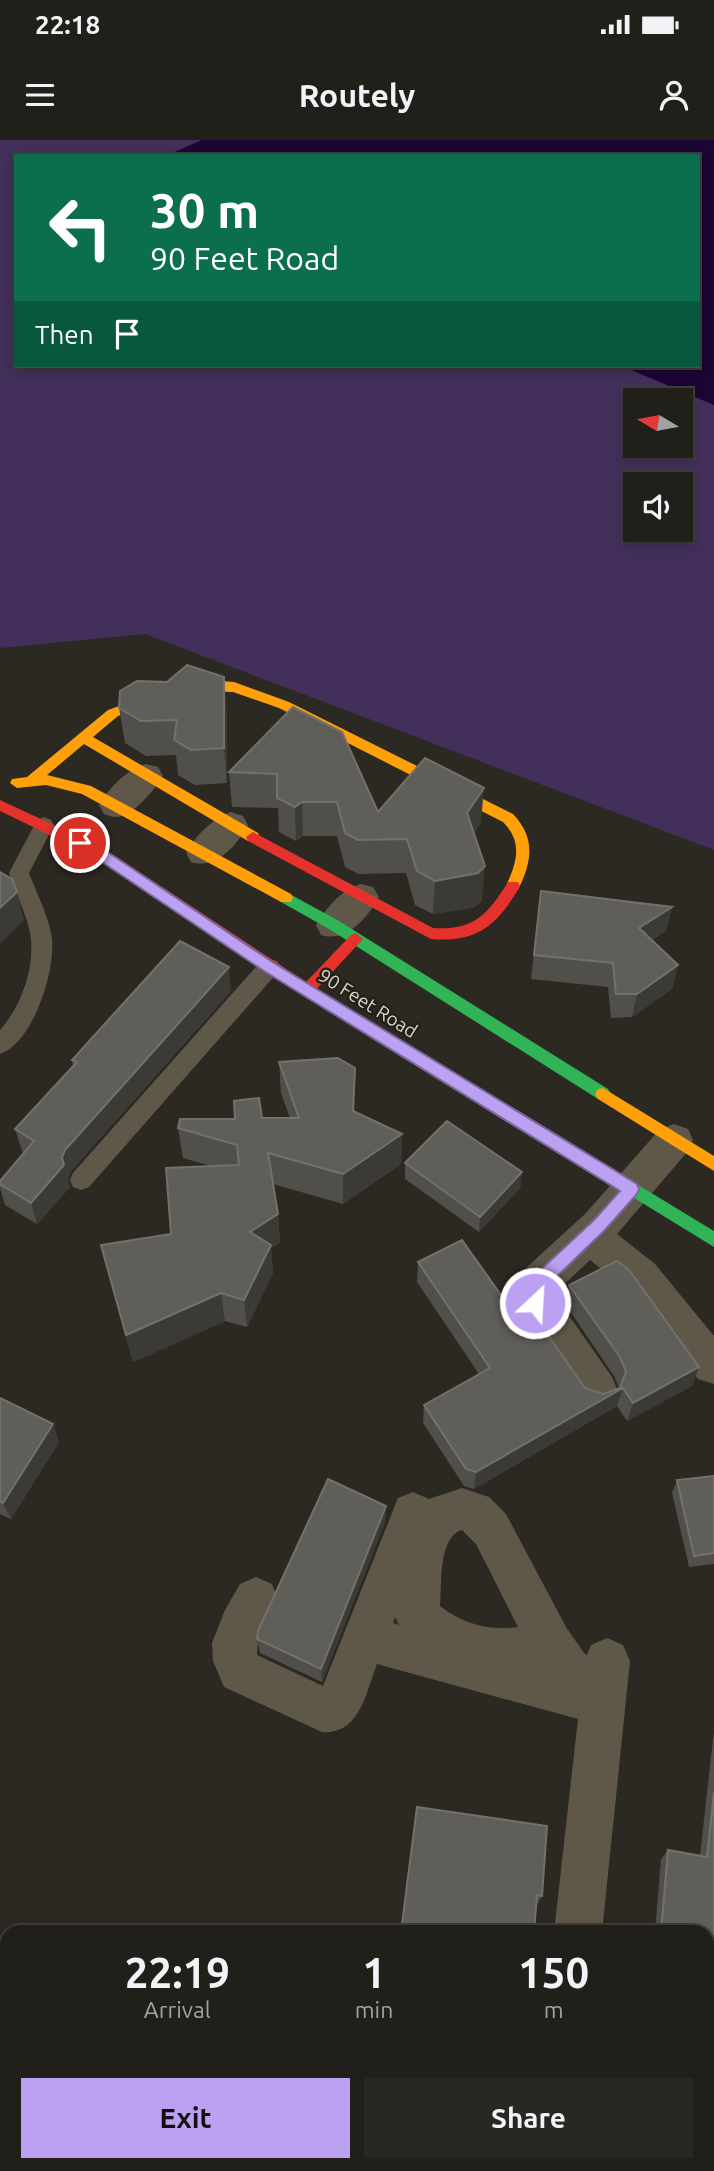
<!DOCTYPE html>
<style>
body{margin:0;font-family:Ubuntu,sans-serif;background:#292723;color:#f1f3f6;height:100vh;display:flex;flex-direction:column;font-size:26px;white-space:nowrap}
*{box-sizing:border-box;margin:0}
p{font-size:23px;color:#a2a2a2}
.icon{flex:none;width:38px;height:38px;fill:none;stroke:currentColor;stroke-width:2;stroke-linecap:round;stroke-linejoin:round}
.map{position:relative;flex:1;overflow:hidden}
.panel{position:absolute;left:0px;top:1785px;width:714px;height:247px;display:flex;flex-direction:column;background:#211f1a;border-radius:21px 21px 0 0;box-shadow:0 4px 10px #0003,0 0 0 2px #3e3d39}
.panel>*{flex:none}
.hud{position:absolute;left:14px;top:14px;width:686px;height:214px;border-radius:0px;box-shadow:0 4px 10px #0003,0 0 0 2px #3e3d39;background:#0b6e4f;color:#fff;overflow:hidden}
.needle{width:46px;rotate:280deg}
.buttons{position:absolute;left:623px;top:248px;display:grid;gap:14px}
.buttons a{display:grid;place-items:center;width:70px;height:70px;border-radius:0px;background:#211f1a;box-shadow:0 4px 10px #0003,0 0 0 2px #3e3d39;font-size:35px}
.pin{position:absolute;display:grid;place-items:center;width:60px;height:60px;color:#fff;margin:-30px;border:4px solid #fff;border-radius:50%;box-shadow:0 2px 7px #0007}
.me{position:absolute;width:77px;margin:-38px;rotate:25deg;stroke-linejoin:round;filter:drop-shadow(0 0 5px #0008)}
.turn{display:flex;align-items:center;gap:24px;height:147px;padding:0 21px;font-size:32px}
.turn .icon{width:91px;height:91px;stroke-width:2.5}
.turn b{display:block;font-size:49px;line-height:60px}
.then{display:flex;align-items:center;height:66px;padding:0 21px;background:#0003;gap:14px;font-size:26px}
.eta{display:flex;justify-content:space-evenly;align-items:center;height:119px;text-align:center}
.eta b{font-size:42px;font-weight:600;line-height:49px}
.primary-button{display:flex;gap:14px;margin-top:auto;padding:14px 21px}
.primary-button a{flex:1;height:80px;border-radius:0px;background:#bca0f2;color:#111;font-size:28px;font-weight:600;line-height:80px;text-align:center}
.primary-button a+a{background:#292723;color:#f1f3f6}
.status{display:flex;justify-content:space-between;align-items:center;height:49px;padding:0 35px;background:#211f1a;direction:ltr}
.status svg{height:19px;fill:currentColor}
header{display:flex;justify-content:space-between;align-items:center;height:91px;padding:0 21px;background:#211f1a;font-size:32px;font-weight:600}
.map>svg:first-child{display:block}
</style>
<div class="status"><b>22:18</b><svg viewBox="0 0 49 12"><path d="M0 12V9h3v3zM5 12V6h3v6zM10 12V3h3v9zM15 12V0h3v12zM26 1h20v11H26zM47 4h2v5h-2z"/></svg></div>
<header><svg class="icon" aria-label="menu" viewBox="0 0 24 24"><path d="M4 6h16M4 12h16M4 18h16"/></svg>Routely<svg class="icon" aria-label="person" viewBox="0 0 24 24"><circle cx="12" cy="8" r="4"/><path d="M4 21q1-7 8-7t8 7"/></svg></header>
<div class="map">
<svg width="714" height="2031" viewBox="0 0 714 2031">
<rect width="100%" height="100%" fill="#2c2922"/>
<path fill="#422f5a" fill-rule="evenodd" d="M0 0H714V710L145 494 0 508ZM16 16H698V226H16ZM635 261H681V306H635ZM635 345H681V390H635Z"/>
<path fill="#1c0434" d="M202 0H714V265L622 226H698V16H165Z"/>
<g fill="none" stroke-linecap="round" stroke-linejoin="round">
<path fill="#5f5849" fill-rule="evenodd" d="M44 677 51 680 54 685 29 733C36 752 51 781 52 800 55 832 33 903 0 914V890C20 868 34 831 31 800 30 781 15 752 9 733L37 680Z
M269 819 277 821 280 827 277 833 89 1047 81 1050 73 1047 70 1040 73 1033 261 821Z"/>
<path fill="#5f5849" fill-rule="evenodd" d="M146 624 158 627 163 636C155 649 132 678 115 677 111 677 108 675 104 674L99 665C109 648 127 629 146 624Z
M231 672 243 676 248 685C237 706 215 730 191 722L186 713C195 696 213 678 231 672Z
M361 744 373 747 379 757C367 778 347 803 321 795L316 785C326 768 342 749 361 744Z
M674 984 688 989 693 1000 688 1011 617 1094 655 1124 714 1196V1244L698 1239 627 1150 590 1120 554 1154 612 1237 618 1251 612 1265 597 1270 582 1265 521 1176 515 1163 514 1151 527 1127 586 1073 660 989Z
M462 1348 489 1357 506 1374 566 1487 584 1513 587 1515 591 1505 607 1498 623 1505 630 1521 602 1792H554L578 1579 377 1524C366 1552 360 1595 322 1592L224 1547 213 1521 212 1503 225 1470 240 1444 256 1437 272 1444 278 1459 258 1498 257 1515 323 1546 398 1358 413 1352 429 1359ZM462 1390 476 1404 518 1487C489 1491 463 1484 440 1466 442 1445 438 1396 462 1390ZM395 1477 399 1485 393 1483Z
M527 2025H579L578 2031H526Z"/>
<path fill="#30b455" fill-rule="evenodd" d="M286 752 339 781 608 949 611 954 608 959H598L329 789 281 762 279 758 281 754Z
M307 844 714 1091V1107L302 854 300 850Z"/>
<path fill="#ff9f0a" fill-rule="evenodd" d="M209 540 234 542 289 562 513 674C536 698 532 722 518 750H508L506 746C517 722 523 702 503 682L279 568 233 552 190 551 118 576 93 597 258 693 260 697 258 701H248L84 604 47 635 91 646 291 754 293 758 291 762H281L82 654 46 645 17 648 10 643 12 639 27 637 108 570 189 541Z
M603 948 714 1016V1031L598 959 595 954 598 949Z"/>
<path fill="#e5322d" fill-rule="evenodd" d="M0 660 103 708 306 842 351 795 356 793 363 799 312 854H302L93 716 0 671Z
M253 692 433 788C474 791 488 774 508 742H518L520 746C498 785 477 803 431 799L248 701 246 697Z"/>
</g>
<path fill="#514f4a" d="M293 567 378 672 481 682 474 693 482 760 475 767 433 774 415 765 406 733 358 734 345 727 337 696H303L296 701 279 692 278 668 232 667 229 632Z
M119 568 227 573V643L195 645 178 635 176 615 146 616 125 603Z
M541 751 672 767 666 791 652 800 678 825 672 849 632 877 611 878 608 847 531 839Z
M231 851 71 1031 68 1038 70 1047 37 1084 5 1065 0 1048V1041L24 1013 22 1011 15 989 73 926 72 920Z
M279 922 355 959 354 972 402 994 401 1024 343 1064 273 1044 278 1074 280 1102 271 1108 273 1133 247 1187 225 1181 133 1222 101 1105 171 1094 211 1026 183 1018 178 988 262 978H290L281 953Z
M405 1023 522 1032 520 1048 479 1092 405 1039Z
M418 1122 513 1172 585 1248 603 1254 619 1248 614 1236 565 1164 569 1145 699 1227 692 1246 627 1281 617 1266 474 1349 464 1346 423 1283 424 1265 479 1234 417 1142Z
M0 1258 53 1284 59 1302 11 1379 0 1374Z
M714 1336V1424L689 1427 672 1353 677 1340Z
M386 1366 385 1382 322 1542 260 1513 257 1499Z
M714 1591V1855L707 1854V1792H655L661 1719 668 1710 700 1715Z
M417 1667 542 1756 538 1763 537 1762Z"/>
<path fill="#3c3a34" d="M224 537 227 573V643L224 608Z
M484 648 481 682 464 707 467 673Z
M302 662 303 696 296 701 295 667Z
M485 726 482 760 475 767 433 774 435 741Z
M17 752 24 780 0 804V768Z
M672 767 666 791 634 812 639 788Z
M678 825 672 849 632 877 637 854Z
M229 827 231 851 71 1031 68 1038 70 1047 37 1084 31 1063 62 1017 65 1010Z
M355 928V959L353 1002V971Z
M402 994 401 1024 343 1064V1034Z
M522 1032 520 1048 479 1092 480 1077Z
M278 1074 280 1102 271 1108 273 1133 247 1187 244 1160 250 1092Z
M221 1153 225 1181 133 1222 126 1195Z
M699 1227 692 1246 627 1281 633 1263Z
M623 1248 617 1266 474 1349 476 1332Z
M53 1284 59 1302 11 1379 3 1363Z
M386 1366 385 1382 322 1542 321 1529Z"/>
<path fill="#605e58" stroke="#73716b" stroke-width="2" d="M187 525 224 537V608L191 610 174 600 177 580 141 581 119 568 120 551 137 541 167 542Z
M293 567 342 592 378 672 425 618 484 648 467 673 485 726 478 733 435 741 417 731 407 699 358 700 345 693 337 662H302L295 667 277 658V634L229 632Z
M0 732 12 739 17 752 0 768Z
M541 751 672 767 639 788 678 825 637 854H616L613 823 534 815Z
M180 801 229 827 65 1010 62 1017 64 1025 31 1063 0 1044V1041L34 1001 15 989 77 922 72 920Z
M338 918 355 928 353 971 402 994 343 1034 268 1013 278 1074 250 1092 271 1105 244 1160 221 1153 126 1195 101 1105 171 1094 166 1028 239 1025 237 1005 178 988 180 979H235L234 961 259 958 262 978H299L279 922Z
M447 981 522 1032 480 1077 405 1023Z
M462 1100 513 1172 527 1165 585 1248 603 1254 620 1248 626 1231 620 1217 569 1145 617 1121 629 1130 699 1227 633 1263 623 1248 476 1332 466 1329 424 1265 490 1228 418 1122Z
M0 1258 53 1284 3 1363 0 1361Z
M714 1336V1413L694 1416 677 1340Z
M328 1339 386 1366 321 1529 257 1499 258 1491Z
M714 1652V1847L707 1846V1792H661L668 1710 707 1717Z
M417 1667 547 1686 542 1756 537 1755 534 1792H401Z"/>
<path fill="#bca0f2" stroke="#7a689d" stroke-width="2" d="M80 698 103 709 274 823 637 1044 639 1049 637 1054 605 1090 547 1146 543 1153 541 1168 535 1170 529 1168 526 1151 535 1135 594 1080 620 1051 264 831 93 716 75 707V700Z"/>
<g text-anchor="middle" stroke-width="5" stroke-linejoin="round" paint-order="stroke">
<g font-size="19" fill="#dad7d0" stroke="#252116">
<text transform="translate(368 863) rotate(32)" y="7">90 Feet Road</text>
</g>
</g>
</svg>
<div class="buttons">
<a><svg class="needle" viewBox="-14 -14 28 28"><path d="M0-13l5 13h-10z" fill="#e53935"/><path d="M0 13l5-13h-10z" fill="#a2a2a2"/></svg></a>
<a><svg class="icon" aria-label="sound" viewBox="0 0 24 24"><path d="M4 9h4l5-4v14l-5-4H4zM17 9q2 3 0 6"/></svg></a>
</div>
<div class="pin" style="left:80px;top:703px;background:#d93025"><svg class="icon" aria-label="arrive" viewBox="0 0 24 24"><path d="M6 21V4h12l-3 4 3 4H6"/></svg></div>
<svg class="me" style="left:535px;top:1163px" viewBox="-20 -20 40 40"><circle r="17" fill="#bca0f2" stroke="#fff" stroke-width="3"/><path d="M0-11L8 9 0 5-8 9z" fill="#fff"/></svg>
<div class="hud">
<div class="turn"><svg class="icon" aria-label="left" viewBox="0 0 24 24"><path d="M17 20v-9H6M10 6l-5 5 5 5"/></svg><div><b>30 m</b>90 Feet Road</div></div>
<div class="then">Then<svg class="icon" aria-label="arrive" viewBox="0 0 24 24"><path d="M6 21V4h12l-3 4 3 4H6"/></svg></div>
</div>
<section class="panel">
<div class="eta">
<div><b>22:19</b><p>Arrival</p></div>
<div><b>1</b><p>min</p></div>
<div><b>150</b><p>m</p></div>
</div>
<div class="primary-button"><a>Exit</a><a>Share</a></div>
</section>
</div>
